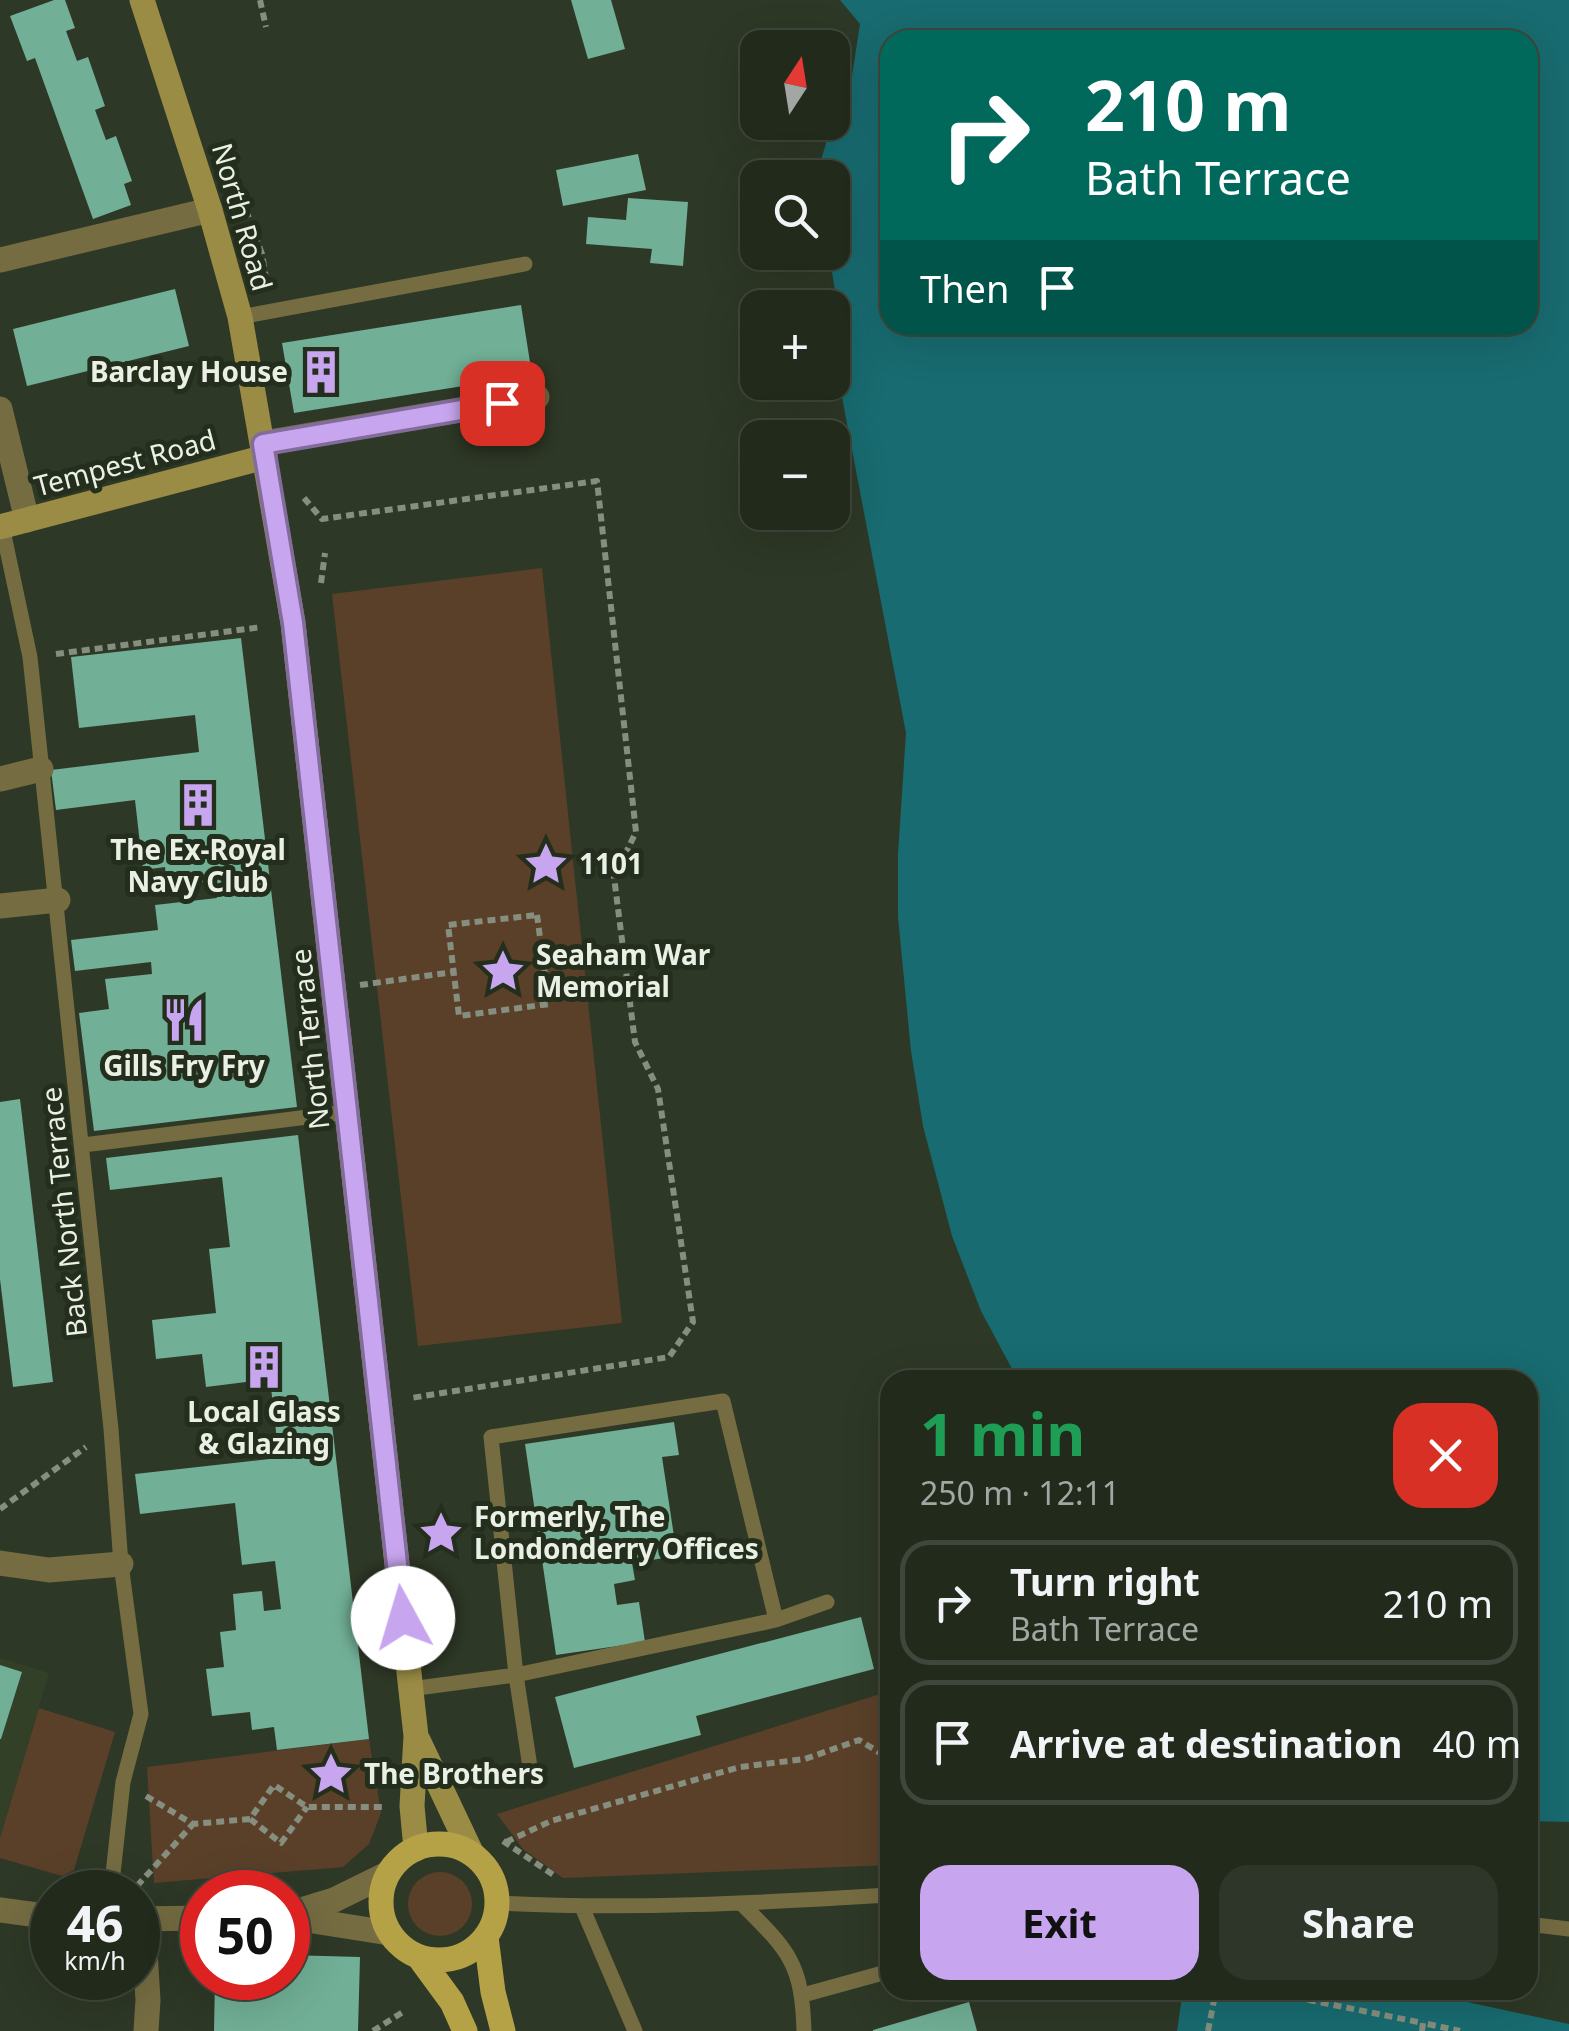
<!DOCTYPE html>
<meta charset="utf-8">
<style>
body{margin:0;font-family:"Noto Sans",sans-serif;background:#2e3629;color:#f1f3f6;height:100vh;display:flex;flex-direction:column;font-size:38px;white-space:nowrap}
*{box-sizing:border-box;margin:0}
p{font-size:32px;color:#a2a7a3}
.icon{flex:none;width:55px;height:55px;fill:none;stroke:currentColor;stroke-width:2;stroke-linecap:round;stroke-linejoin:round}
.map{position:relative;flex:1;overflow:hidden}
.drawer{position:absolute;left:880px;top:1370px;width:658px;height:630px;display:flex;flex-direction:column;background:#222a1c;border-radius:30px;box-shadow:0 10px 40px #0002,0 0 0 2px #3f463b}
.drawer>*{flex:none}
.banner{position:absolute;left:880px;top:30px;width:658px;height:305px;border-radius:30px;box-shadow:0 10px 40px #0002,0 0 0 2px #3f463b;background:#00695c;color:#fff;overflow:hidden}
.needle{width:65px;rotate:12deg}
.buttons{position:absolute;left:740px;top:30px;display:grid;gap:20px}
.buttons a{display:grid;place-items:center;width:110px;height:110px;border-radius:20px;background:#222a1c;box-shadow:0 10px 40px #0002,0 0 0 2px #3f463b;font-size:50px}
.speed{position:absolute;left:30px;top:1870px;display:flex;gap:20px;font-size:50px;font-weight:700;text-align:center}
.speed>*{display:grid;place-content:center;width:130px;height:130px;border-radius:50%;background:#222a1c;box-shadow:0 10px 40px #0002,0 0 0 2px #3f463b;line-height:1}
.speed small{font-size:25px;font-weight:400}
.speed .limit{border:15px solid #d22;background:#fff;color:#111}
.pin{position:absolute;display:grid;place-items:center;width:85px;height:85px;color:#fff;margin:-42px;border-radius:20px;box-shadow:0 5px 15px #0006}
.me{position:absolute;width:110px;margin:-55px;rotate:354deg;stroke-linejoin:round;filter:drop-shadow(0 0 8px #0008)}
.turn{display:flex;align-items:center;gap:35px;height:210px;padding:0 40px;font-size:45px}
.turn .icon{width:130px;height:130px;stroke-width:2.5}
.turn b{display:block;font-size:70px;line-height:85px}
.then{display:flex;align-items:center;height:95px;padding:0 40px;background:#0003;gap:20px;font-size:38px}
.round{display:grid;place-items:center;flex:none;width:105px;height:105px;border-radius:30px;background:#2e3629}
.summary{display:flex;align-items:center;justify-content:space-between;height:170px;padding:0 40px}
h1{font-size:60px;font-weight:700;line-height:75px;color:#1e9e55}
.button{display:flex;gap:20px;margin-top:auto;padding:20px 40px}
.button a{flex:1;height:115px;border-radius:30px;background:#c8a6ef;color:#111;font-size:40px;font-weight:700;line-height:115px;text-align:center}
.button a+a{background:#2e3629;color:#f1f3f6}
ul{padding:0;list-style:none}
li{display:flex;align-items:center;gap:30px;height:125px;margin:0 20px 15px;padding:0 20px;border:5px solid #3f463b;border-radius:30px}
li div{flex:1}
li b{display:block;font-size:38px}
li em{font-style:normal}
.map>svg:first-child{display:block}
</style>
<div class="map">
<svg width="1569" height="2031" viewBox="0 0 1569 2031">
<rect width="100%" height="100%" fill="#2e3826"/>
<path fill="#334028" d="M0 1658 49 1673 0 1838Z"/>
<path fill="#5a4029" d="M542 568 622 1323 418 1346 332 594Z
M890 1691V1865L563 1878 523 1849 497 1814Z
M39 1708 115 1732 74 1870 62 1876 0 1858V1838Z
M369 1739 381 1813 369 1844 343 1867 154 1883 147 1767Z
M408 1904a32 32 0 1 1 64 0a32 32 0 1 1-64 0Z"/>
<path fill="#186b70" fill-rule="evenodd" d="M790 0H1569V1822L1528 1821V1380H1018L981 1311 952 1236 923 1126 911 1051 898 917V854L906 733 833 350 832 308 805 281 795 253 832 252V178L794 177C801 156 816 144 829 126 845 105 846 59 831 37 822 23 802 11 790 0ZM890 40H1528V325H890Z
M1183 1990H1412L1569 2024V2031H1177Z"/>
<path fill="#2e3826" d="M785 0H840L860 24 852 76 833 121 838 78 832 48 816 26Z
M826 122 832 123 816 177 789 178 795 160Z
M796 253H829L844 348 833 373 832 308H817L803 288Z"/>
<path fill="#71af96" d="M54 0H65L75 28 66 31 77 61 88 57 105 106 95 110 106 140 116 136 132 181 124 184 131 205 93 219 35 58 27 61 10 16Z
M571 0H611L625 49 588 59Z
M638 154 646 190 563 206 556 170Z
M628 198 688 202 683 266 650 263 652 249 586 244 588 217 626 220Z
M175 289 189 346 27 386 13 329Z
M521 305 532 375 294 413 282 343Z
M241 638 297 1107 94 1131 79 1013 109 1009 105 979 152 974 151 962 75 971 71 940 158 930 155 905 217 898 214 881 167 886 165 867 143 870 135 800 56 810 51 770 199 752 195 715 79 728 71 657Z
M20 1099 53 1382 13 1387 0 1279V1102Z
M298 1135 369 1739 277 1750 274 1727 252 1730 250 1712 212 1716 206 1669 224 1667 220 1632 236 1630 233 1594 262 1591 264 1611 281 1609 275 1561 242 1565 235 1503 140 1514 135 1474 279 1458 270 1379 206 1387 202 1354 156 1359 152 1320 216 1313 209 1249 230 1247 222 1177 110 1190 106 1158Z
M674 1422 679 1455 662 1457 677 1556 632 1563 635 1580 614 1584 617 1605 639 1602 645 1642 556 1655 525 1444Z
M861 1617 874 1669 696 1716 701 1735 574 1768 555 1697Z
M0 1665 22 1672 1 1739H0Z
M288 1955 360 1957 358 2031H214L215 1978H288Z
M969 2002 977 2031H873V2030Z"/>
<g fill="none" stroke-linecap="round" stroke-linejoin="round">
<path stroke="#868e7f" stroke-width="6" stroke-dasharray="8 5" stroke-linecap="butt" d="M260 0 266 27
M246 210 262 254 267 284
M304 498 322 519 597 481 636 832 614 877 635 1042 658 1089 693 1322 669 1357 411 1398
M321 583 325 553
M56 654 262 627
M537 915 549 1004 459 1016 448 925Z
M543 962 623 950
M360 985 454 972
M0 1509 86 1447
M146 1796 193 1824 250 1819 274 1785 307 1807H382
M250 1819 281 1843 307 1807
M503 1841 555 1876
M506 1842 551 1821 740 1767 805 1759 859 1740 890 1759
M137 1886 193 1824
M373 2031 403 2012
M1208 2031 1216 1990 1262 2000 1264 1991 1423 2023
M1422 2031 1423 2023 1460 2031"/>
<path stroke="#756c42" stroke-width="15" d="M240 317 525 264
M2 526 30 657 111 1429 121 1564 141 1714 123 1782 111 1892
M83 1145 348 1112
M776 1620 827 1602
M410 1689 516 1675 776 1620 723 1401 491 1437 516 1675 530 1767
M497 1903C629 1910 759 1903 890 1895
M742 1904C789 1951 802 1963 804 2031
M582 1907 635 2031
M1528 1924 1569 1929
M803 1995 890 1971"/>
<path stroke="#756c42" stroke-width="25" d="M0 260 210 210
M0 409 27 520
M263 443 537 397
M0 779 41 769
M0 906 58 900
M0 1563 49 1570 121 1564
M0 1910 52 1917
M288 1914 334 1900 387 1874
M288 1917 389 1933
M138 1919 202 1918
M143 1919 148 2000 146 2031"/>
<path stroke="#9a8b45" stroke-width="25" d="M142 0 210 210 240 317 293 623 416 1736 412 1806 416 1849
M0 527 265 457
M418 1740 472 1854"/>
<path stroke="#b6a246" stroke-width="25" d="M381 1902a58 58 0 1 1 116 0a58 58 0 1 1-116 0Z
M486 1937 493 1992 503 2031
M419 1957 452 2002 465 2031"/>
</g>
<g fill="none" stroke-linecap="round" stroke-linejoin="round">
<g stroke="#826c9b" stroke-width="25">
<path id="route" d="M403 1618 293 623 263 444 502 403"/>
</g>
<use href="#route" stroke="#c8a6ef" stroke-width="18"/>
</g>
<defs>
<g id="building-bare" transform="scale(3.45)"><path d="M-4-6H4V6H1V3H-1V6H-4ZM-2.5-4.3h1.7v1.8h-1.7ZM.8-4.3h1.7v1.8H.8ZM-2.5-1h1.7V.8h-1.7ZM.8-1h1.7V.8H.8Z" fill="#c8a6ef" stroke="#242e1c" stroke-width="2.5" paint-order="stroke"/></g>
<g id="sight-bare" transform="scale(3.45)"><path d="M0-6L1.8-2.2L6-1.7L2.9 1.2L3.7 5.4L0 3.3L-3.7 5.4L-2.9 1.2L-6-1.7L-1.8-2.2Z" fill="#c8a6ef" stroke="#242e1c" stroke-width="2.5" paint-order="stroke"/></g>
<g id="restaurant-bare" transform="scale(3.45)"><path d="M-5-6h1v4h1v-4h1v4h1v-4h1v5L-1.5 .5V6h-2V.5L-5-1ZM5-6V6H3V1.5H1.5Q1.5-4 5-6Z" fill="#c8a6ef" stroke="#242e1c" stroke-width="2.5" paint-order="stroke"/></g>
</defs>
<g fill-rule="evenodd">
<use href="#building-bare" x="321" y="372"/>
<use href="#building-bare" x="198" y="805"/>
<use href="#sight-bare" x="546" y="864"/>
<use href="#sight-bare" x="503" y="971"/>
<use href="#restaurant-bare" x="184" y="1020"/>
<use href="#building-bare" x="264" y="1367"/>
<use href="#sight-bare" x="441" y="1533"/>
<use href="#sight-bare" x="331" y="1774"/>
</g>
<g text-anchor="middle" stroke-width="10" stroke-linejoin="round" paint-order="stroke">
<g font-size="28" fill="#eaf0e5" stroke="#242e1c">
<text transform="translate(242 217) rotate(74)" y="10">North Road</text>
<text transform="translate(125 463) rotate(-15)" y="10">Tempest Road</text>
<text transform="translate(310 1039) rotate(-96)" y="10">North Terrace</text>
<text transform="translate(64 1212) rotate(-96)" y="10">Back North Terrace</text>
</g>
<g font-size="28" font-weight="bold" fill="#eaf0e5" stroke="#242e1c" text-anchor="start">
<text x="288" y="382" text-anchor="end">Barclay House</text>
<text x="198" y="860" text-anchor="middle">The Ex-Royal<tspan x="198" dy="32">Navy Club</tspan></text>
<text x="579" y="874">1101</text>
<text x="536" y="965">Seaham War<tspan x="536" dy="32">Memorial</tspan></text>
<text x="184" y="1076" text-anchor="middle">Gills Fry Fry</text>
<text x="264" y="1422" text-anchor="middle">Local Glass<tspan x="264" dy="32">&amp; Glazing</tspan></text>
<text x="474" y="1527">Formerly, The<tspan x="474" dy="32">Londonderry Offices</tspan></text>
<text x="364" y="1784">The Brothers</text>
</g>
</g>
</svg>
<div class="buttons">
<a><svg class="needle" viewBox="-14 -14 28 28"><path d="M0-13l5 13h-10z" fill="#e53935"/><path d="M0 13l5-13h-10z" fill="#a2a7a3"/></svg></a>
<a><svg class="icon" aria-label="search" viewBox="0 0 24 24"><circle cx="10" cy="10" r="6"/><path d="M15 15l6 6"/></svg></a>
<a>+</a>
<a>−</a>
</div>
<div class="speed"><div>46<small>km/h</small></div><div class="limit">50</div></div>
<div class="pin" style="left:502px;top:403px;background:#d93025"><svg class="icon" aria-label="arrive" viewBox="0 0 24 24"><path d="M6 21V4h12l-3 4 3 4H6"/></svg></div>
<svg class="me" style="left:403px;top:1618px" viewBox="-20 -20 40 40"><circle r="19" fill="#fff"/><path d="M0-13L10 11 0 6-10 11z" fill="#c8a6ef"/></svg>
<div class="banner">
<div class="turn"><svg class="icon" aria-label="right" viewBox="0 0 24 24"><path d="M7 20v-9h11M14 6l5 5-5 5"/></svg><div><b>210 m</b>Bath Terrace</div></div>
<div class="then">Then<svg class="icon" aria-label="arrive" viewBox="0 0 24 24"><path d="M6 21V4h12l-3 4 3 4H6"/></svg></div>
</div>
<section class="drawer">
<div class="summary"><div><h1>1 min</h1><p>250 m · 12:11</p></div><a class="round" style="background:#d93025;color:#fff"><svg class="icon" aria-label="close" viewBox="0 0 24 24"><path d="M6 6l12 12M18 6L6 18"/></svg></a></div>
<ul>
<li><svg class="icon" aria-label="right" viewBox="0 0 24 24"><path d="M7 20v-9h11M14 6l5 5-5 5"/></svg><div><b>Turn right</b><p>Bath Terrace</p></div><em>210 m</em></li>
<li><svg class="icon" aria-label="arrive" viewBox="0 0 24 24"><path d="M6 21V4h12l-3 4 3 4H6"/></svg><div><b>Arrive at destination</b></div><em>40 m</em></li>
</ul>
<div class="button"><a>Exit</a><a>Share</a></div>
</section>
</div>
